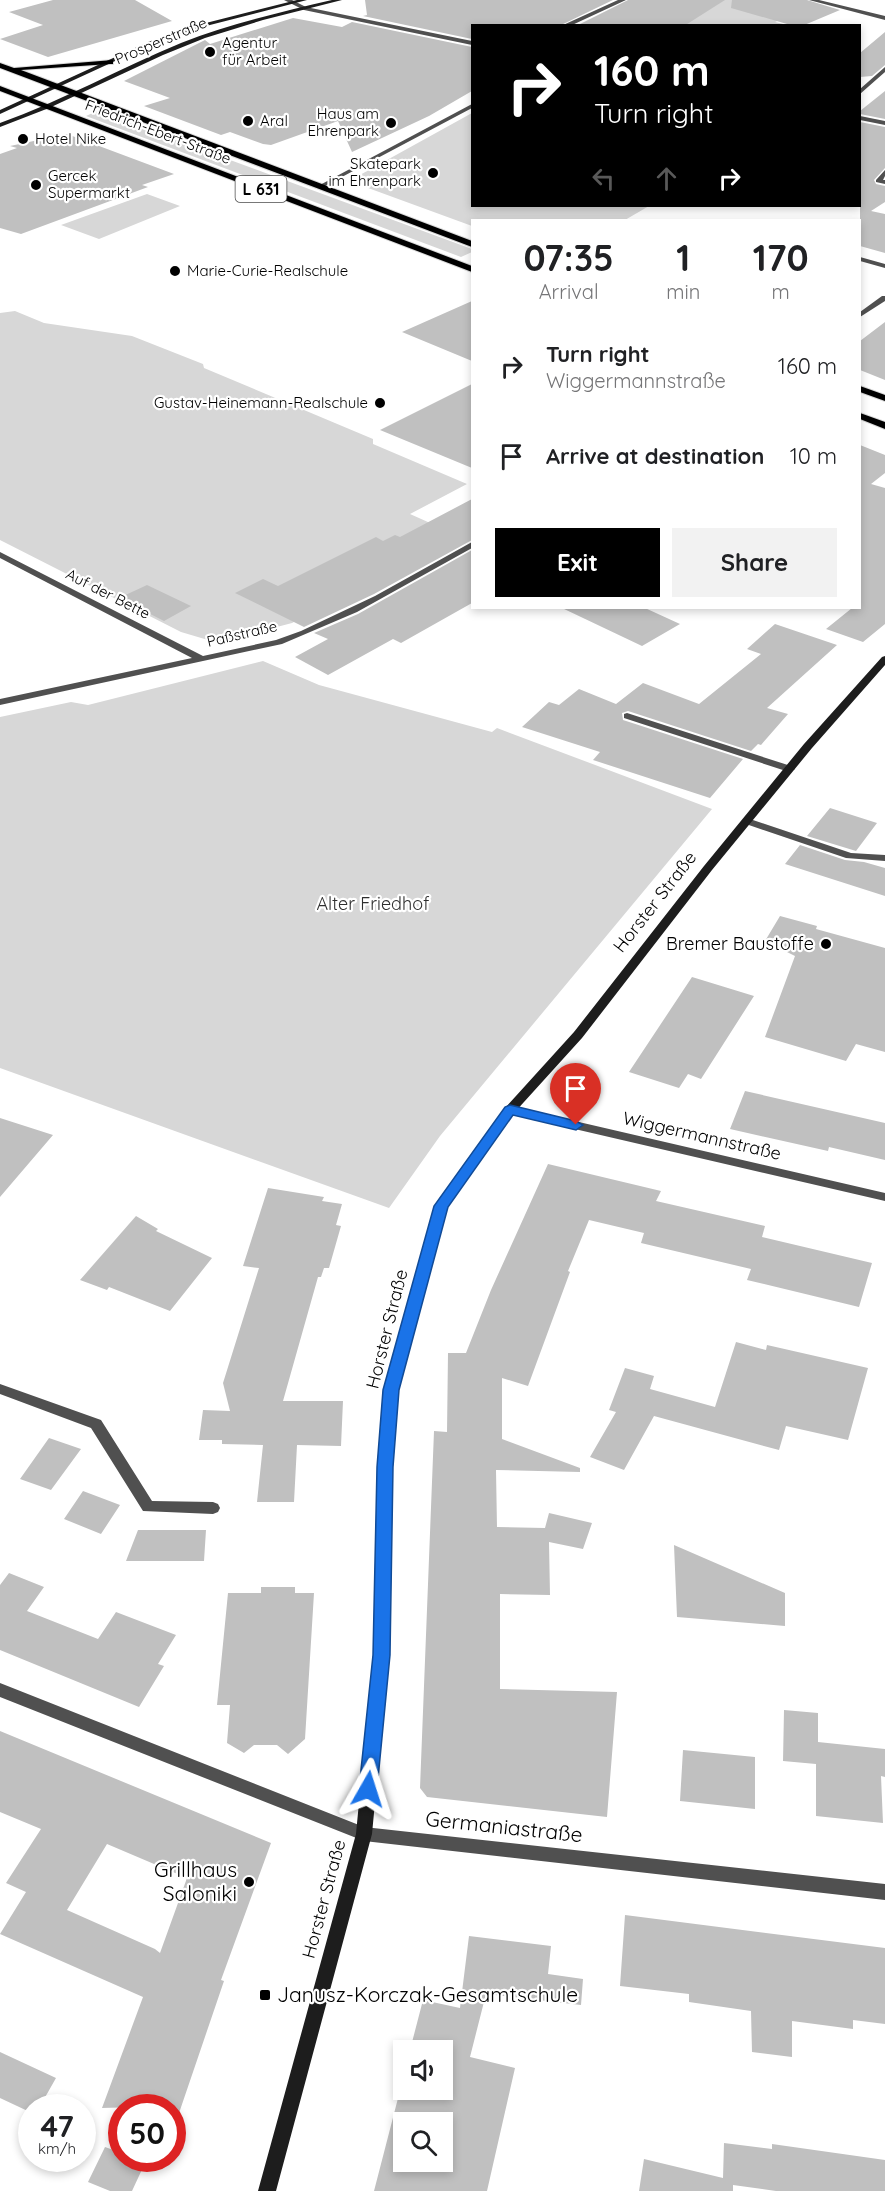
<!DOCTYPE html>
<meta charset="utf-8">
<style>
body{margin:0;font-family:Quicksand,sans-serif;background:#f2f2f2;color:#202124;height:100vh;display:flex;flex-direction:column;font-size:22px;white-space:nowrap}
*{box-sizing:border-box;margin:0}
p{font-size:20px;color:#757577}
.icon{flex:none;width:33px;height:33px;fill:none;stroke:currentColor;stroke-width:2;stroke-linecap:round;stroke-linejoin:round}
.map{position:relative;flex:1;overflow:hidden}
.details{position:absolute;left:471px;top:219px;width:390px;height:390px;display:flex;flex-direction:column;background:#fff;border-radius:0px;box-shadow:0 3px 9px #0003}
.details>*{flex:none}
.top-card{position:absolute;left:471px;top:24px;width:390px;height:183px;border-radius:0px;box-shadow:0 3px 9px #0003;background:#000;color:#fff;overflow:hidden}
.controls{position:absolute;left:393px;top:2040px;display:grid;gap:12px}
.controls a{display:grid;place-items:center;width:60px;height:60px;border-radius:0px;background:#fff;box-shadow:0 3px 9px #0003;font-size:30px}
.speed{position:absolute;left:18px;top:2094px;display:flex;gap:12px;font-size:30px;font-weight:700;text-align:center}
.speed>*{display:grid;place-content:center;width:78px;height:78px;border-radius:50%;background:#fff;box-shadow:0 3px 9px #0003;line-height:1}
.speed small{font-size:15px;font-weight:400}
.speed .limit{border:9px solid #d22;background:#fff;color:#111}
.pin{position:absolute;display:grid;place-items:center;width:51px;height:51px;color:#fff;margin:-62px -26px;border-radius:50% 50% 50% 0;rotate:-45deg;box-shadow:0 0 6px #0007}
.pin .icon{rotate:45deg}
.me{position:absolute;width:66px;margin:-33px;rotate:6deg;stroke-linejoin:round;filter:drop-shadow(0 0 4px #0008)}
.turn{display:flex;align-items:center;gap:21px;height:126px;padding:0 24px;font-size:27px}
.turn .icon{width:78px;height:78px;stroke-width:2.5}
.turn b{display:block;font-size:42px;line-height:51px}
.lanes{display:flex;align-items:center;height:57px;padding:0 24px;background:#0003;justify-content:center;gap:30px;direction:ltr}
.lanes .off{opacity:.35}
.eta{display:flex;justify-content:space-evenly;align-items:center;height:102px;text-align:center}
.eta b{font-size:36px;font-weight:700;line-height:42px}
.action{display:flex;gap:12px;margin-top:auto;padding:12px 24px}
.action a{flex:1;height:69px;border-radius:0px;background:#000;color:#fff;font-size:24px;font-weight:700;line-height:69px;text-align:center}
.action a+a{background:#f2f2f2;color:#202124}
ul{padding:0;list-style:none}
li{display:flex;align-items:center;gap:18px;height:90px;padding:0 24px}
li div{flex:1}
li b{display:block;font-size:22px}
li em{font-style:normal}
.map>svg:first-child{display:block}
</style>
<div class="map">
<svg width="885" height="2191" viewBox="0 0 885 2191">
<rect width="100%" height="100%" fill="#fff"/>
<path fill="#d7d7d7" d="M698 0H753L789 16 775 22 787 25 624 26Z
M97 111 472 249V252L461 257 86 116Z
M472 113V206H649L625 220H472V226L349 181Z
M147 194 180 206 99 239 61 225Z
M15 311 44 323 132 336 203 364 204 368 373 439V444L467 484 410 514 457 535 292 623 224 641 208 640 181 632 0 540V313Z
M263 661 319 685 492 732 497 728 712 809 440 1136 389 1208 0 1068V717L71 702 88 705Z"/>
<path fill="#c0c0c0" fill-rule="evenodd" d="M53 0H135L172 21 48 57 0 39 43 25 9 12Z
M365 0H613L559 26H472V39L363 16 367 15Z
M628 0H725L684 26H576Z
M732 0H807L840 10 802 26H794L731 8Z
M293 18 342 27 352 22 472 47V91L429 116 352 152 338 121 271 145 263 144 230 132 221 135 144 106 170 98 124 81 205 40 210 44Z
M885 32V65L872 76 860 77V53Z
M885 91V119L860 114V111Z
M860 122 885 127V168L874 180 876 184 885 186V202L871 211 885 214V253L860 246Z
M67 134 174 174 142 185 148 187 21 234 0 228V154L17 148 10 146Z
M472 301V361L402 332Z
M885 322V380L860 370V341Z
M472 384V468L380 430Z
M860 445 885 455V473L871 484 885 488V624L863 642 826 629 852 608H860Z
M472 499V540L374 594 304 627 235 593 263 579 278 586 376 537 383 541 395 535 400 537Z
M472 550V603L401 643 393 639 328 675 295 657 328 639 314 633 358 614Z
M147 585 191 606 164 621 119 598Z
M562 608H645L680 624 642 646Z
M775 624 837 645 767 708 788 714 761 745 758 744 751 751 628 711 622 713 623 720 743 759 710 798 593 760 600 752 522 727 549 702 559 705 579 689 616 704 643 683 699 704 761 654 747 649Z
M830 808 877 823 856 851 807 836Z
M800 845 845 860 864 862 885 868V896L785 864Z
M780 916 817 926 816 929 885 948V1052L856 1044 846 1061 765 1037 795 956 765 941Z
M692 977 754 996 701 1079 688 1074 679 1088 629 1072Z
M745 1091 885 1123V1160L829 1147 828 1151 730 1129Z
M0 1118 53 1135 0 1197Z
M548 1164 661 1191 656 1201 765 1226 762 1237 872 1263 859 1307 747 1280 751 1269 641 1243 644 1233 589 1220 568 1271 570 1272 528 1386 502 1378V1439L580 1468V1472L496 1470 497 1527 545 1528 549 1513 592 1523 583 1549 549 1542 550 1595 500 1594V1689L617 1692 607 1817 427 1797 420 1788 434 1431 447 1432 448 1353H466L491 1290Z
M268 1188 324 1197 322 1201 342 1204 336 1225 341 1226 329 1268H324L321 1277H318L283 1401H343L341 1446 297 1445 294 1502H257L263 1445 222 1444V1440H199L203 1410 230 1411 223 1383 259 1268 243 1266Z
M136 1216 158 1229 156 1231 212 1258 170 1311 109 1287 107 1290 80 1280Z
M736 1342 766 1350 767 1345 868 1368 848 1440 786 1426 779 1450 654 1416 624 1470 590 1457 616 1412 609 1410 625 1368 654 1376 650 1389 715 1407Z
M49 1438 81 1449 51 1490 20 1479Z
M83 1491 120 1505 101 1534 64 1519Z
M138 1530H206L204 1561H126Z
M674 1545 785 1593V1626L677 1617Z
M9 1573 44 1587 27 1611 98 1639 116 1612 176 1635 158 1664 164 1666 139 1707 0 1650V1585Z
M261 1587H295V1593H314L305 1739 288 1754 277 1745H254L244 1753 227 1743 230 1705H217L228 1593H261Z
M784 1710 818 1713V1742L885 1749V1777L881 1776 883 1823 816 1816V1764L783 1761Z
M0 1731 271 1843 221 1980 224 1981 177 2119 172 2118V2106L102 2108 143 1997 0 1934 26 1892 6 1883 41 1829 0 1812ZM107 1844 187 1878 160 1953 155 1949 67 1910Z
M683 1750 755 1757V1809L680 1801Z
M625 1915 885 1948V2024L853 2020V2029L792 2021V2057L752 2052 751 2011 689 2002V1994L620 1986Z
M469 1936 551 1946 548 1974 583 1979 581 2005 486 1994 470 2057 515 2068 487 2191H374L404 2075V2090H442V2050H410L423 2000 460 2008ZM404 2122H442V2162H404Z
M0 2052 56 2078 39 2108H32V2113L0 2098Z
M724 2143 772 2149V2144L885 2160V2191H776L733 2185V2191H639L644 2159 723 2178Z
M105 2147 122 2153V2158H134L145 2163 132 2191H110L88 2182Z"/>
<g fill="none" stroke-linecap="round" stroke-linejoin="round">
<g stroke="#dbdbdb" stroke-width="2">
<path id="primary" d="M113 60V64H110L21 70 472 241V247L0 68V63L14 68Z
M0 86 472 266V272L0 91Z
M860 386 885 395V401L860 392Z
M860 413 885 422V429L860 419Z"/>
</g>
<path fill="#505050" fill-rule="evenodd" d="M885 170V176L883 180H885V184L876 182V180Z
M627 713 794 767 795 769 790 772 786 771 624 718V714Z
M747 818 851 853 885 855V861L846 858 743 823 742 821Z
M0 1384 101 1420 152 1501 213 1502 218 1504 220 1508 218 1512 213 1514 143 1511 91 1428 0 1394Z"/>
<path fill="#505050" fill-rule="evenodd" d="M284 0H292L306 7 472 41V45L304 10Z
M618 0H626L570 26H561Z
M809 0H819L885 16V20Z
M885 67V72L860 94V89Z
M472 104V108L323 187 318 186Z
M860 116 885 121V125L860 120Z
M860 257 885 264V268L860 261Z
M882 296H885V301L860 317V312Z
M472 542V548L357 612 282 644 0 705V699L192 658 0 558V552L203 656 276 640 301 631 375 596Z
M510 1106 885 1193V1201L506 1113 504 1110 506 1107Z
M0 1683 364 1827 885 1884V1900L364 1841 0 1697Z"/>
<path fill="#1d1d1d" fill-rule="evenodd" d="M297 0H307L206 26 152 44 0 114V110L148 42 202 24Z
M332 0H342L263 20 205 38 163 55 49 108 0 127V123C62 101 120 68 181 43 230 24 281 12 332 0Z
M885 656V665L812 748 712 870 582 1038 514 1113 447 1207 398 1390 392 1467 389 1655 372 1834 276 2191H258L356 1834 373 1655 378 1467 384 1390 435 1206 506 1107 574 1032 704 866 804 744 882 657Z"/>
<use href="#primary" fill="#000" fill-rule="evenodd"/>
</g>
<path fill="#1a73e8" stroke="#114b97" stroke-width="1.5" d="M510 1105 576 1121 583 1125 576 1130 513 1115 448 1207 399 1390 393 1467 390 1655 377 1789 374 1795 368 1797 362 1795 359 1789 373 1655 377 1467 383 1390 434 1206 505 1107Z"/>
<g fill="#000" stroke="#fff" stroke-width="2">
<circle cx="210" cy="52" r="6"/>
<circle cx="248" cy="121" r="6"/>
<circle cx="391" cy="123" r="6"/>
<circle cx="23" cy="139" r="6"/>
<circle cx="433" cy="173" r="6"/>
<circle cx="36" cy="185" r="6"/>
<circle cx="175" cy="271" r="6"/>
<circle cx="380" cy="403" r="6"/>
<circle cx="826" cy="944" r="6"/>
<circle cx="249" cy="1882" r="6"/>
<rect x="259" y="1989" width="12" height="12" rx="3"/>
</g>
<g text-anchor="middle" stroke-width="4.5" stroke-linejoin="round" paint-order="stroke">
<g font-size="15" fill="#000" stroke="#fff">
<text transform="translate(161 41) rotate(-23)" y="5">Prosperstraße</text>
<text transform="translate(158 132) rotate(21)" y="5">Friedrich-Ebert-Straße</text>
<text transform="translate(108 594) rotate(27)" y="5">Auf der Bette</text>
<text transform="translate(242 634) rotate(-13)" y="5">Paßstraße</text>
</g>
<g font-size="15" fill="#000" stroke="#fff" text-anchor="start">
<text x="222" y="48">Agentur<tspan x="222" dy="17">für Arbeit</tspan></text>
<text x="379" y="119" text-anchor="end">Haus am<tspan x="379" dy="17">Ehrenpark</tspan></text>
<text x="260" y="126">Aral</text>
<text x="35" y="144">Hotel Nike</text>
<text x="421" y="169" text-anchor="end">Skatepark<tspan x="421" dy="17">im Ehrenpark</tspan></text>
<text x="48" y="181">Gercek<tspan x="48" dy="17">Supermarkt</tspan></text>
<text x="187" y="276">Marie-Curie-Realschule</text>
<text x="368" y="408" text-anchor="end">Gustav-Heinemann-Realschule</text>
</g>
<rect fill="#fff" stroke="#4c4c4c" stroke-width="1.5" x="235.5" y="176" width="51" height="26" rx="4.5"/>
<g font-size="16" font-weight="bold" fill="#000">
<text x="261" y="195">L 631</text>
</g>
<g font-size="18" fill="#000" stroke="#fff">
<text transform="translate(655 902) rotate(-52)" y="6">Horster Straße</text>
<text transform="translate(702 1136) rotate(13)" y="6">Wiggermannstraße</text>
<text transform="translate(387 1329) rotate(-76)" y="6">Horster Straße</text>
<text transform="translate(324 1899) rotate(-75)" y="6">Horster Straße</text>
</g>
<g font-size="18" fill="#2e2e2e" stroke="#fff">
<text x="373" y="910">Alter Friedhof</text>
</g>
<g font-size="18" fill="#000" stroke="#fff" text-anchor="end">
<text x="814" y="950">Bremer Baustoffe</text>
</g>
<g font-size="21" fill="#000" stroke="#fff">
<text transform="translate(504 1827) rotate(6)" y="7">Germaniastraße</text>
</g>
<g font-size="21" fill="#000" stroke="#fff" text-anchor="end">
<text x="237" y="1877">Grillhaus<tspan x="237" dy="24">Saloniki</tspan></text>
<text x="277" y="2002" text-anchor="start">Janusz-Korczak-Gesamtschule</text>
</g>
</g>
</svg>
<div class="controls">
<a><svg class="icon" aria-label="sound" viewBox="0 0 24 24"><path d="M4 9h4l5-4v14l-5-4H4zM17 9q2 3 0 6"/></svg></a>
<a><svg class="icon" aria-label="search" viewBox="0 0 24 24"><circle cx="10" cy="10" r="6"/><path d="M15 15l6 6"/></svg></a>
</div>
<div class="speed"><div>47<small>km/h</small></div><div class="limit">50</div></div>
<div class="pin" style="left:576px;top:1125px;background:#d93025"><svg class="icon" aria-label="arrive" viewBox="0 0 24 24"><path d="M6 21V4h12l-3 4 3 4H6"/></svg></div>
<svg class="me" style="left:368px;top:1789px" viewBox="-20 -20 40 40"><path d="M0-17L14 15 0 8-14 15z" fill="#1a73e8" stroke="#fff" stroke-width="4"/></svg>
<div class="top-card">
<div class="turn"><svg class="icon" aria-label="right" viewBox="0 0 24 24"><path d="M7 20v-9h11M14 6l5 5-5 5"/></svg><div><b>160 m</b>Turn right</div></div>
<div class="lanes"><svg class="icon off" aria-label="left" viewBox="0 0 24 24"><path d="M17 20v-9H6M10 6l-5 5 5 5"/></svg><svg class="icon off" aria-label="ahead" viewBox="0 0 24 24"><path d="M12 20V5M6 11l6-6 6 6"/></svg><svg class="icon" aria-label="right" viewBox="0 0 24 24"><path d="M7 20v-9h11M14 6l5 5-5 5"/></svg></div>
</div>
<section class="details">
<div class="eta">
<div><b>07:35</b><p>Arrival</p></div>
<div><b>1</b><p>min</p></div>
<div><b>170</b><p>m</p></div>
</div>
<ul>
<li><svg class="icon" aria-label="right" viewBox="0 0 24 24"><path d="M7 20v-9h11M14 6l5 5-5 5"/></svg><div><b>Turn right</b><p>Wiggermannstraße</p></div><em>160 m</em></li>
<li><svg class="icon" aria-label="arrive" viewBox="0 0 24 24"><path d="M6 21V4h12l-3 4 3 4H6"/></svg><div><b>Arrive at destination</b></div><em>10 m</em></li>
</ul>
<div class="action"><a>Exit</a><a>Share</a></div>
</section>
</div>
